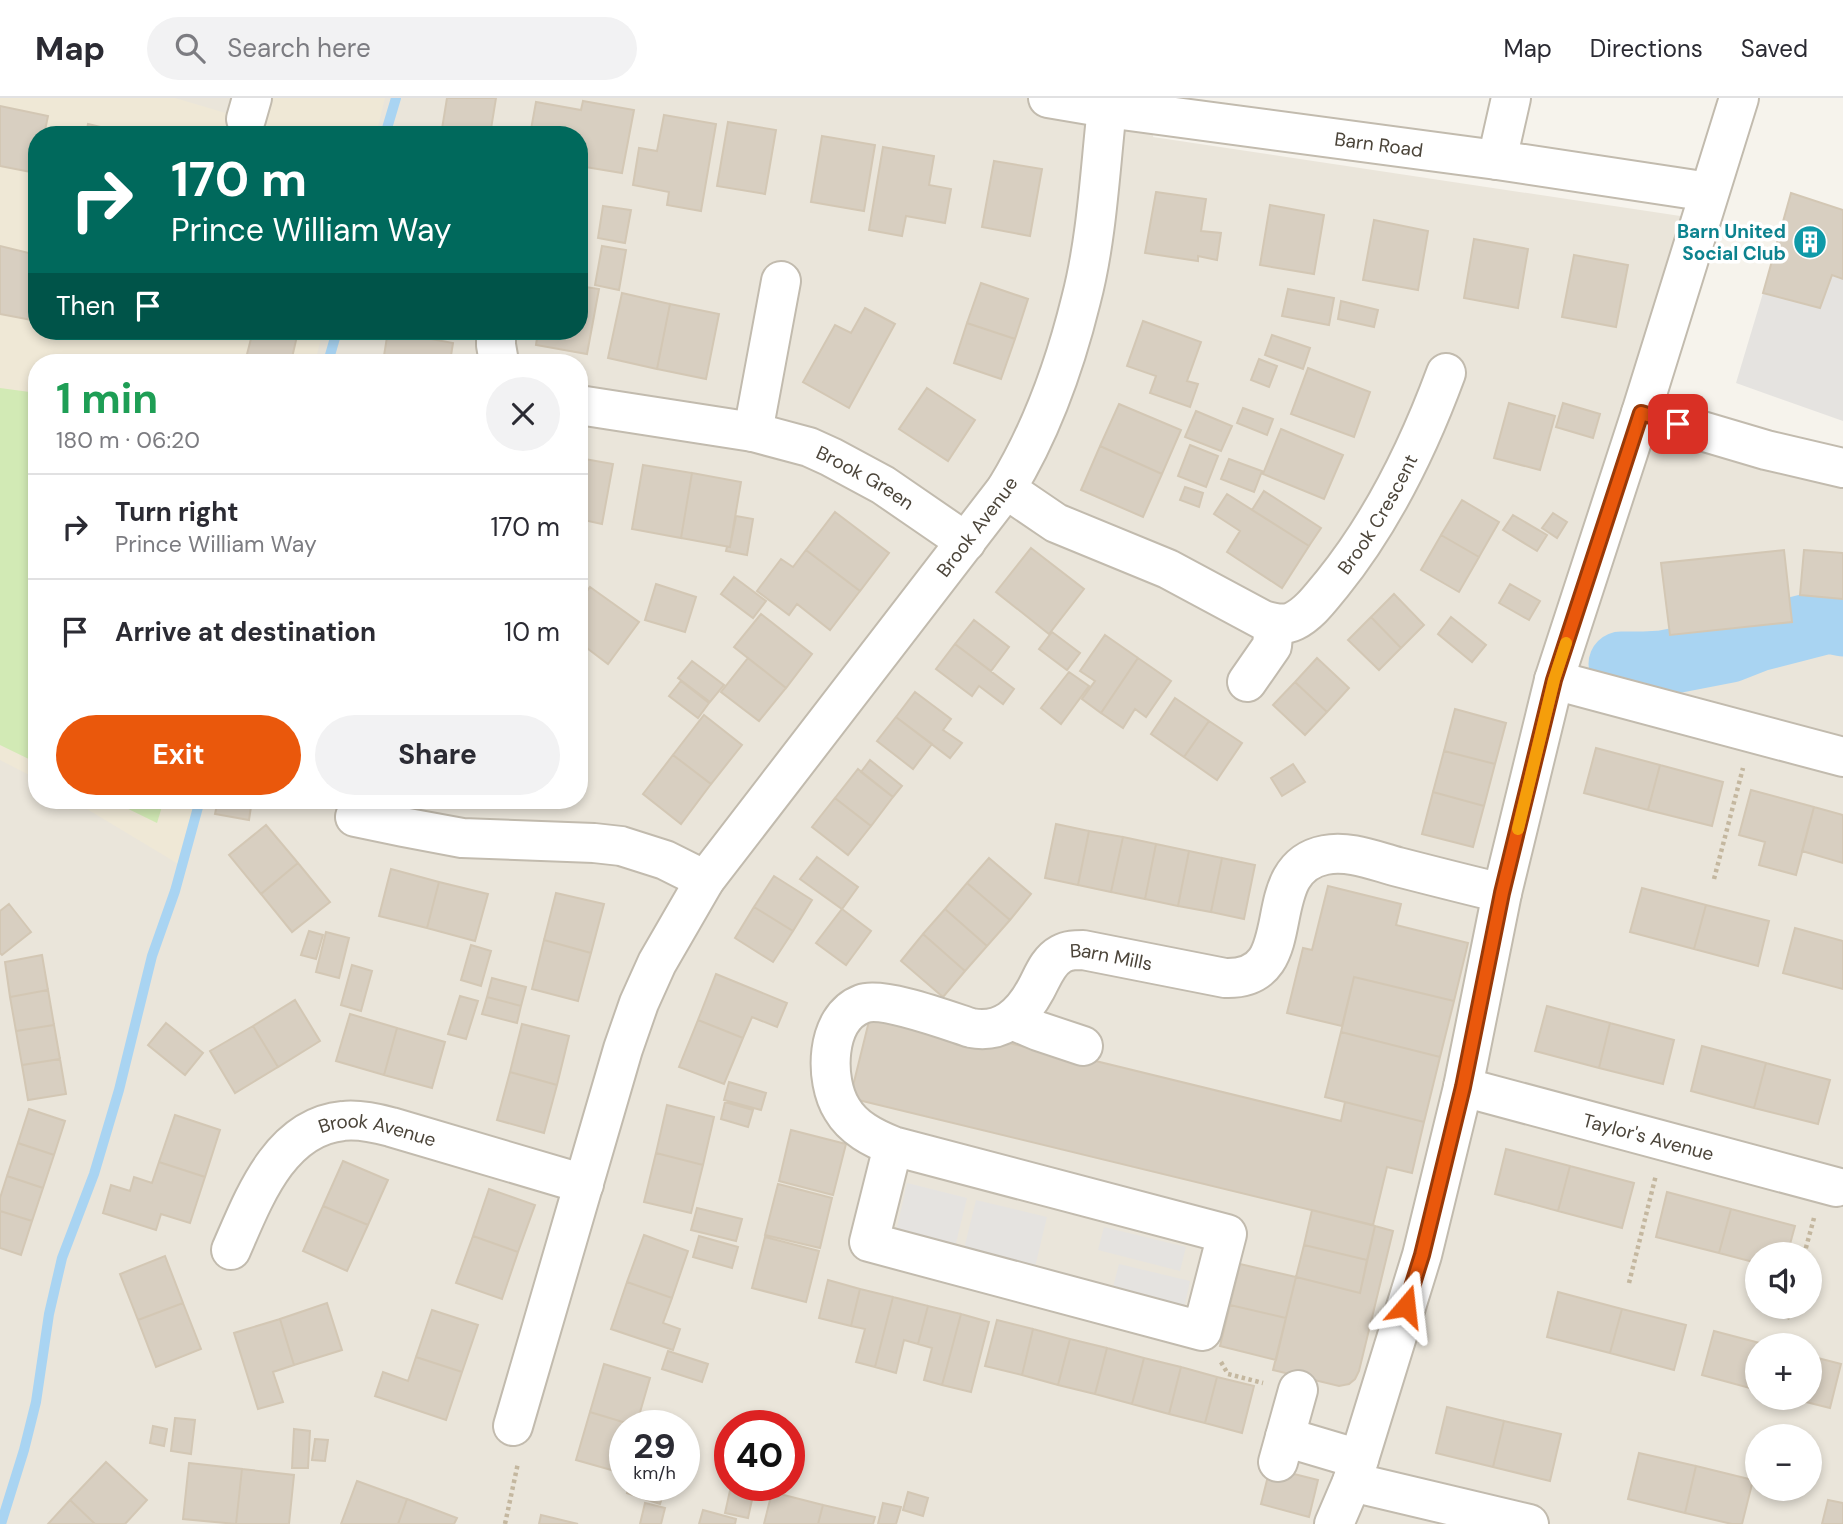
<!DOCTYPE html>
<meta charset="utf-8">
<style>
body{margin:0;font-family:"DM Sans",sans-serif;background:#f2f2f3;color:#2b2b33;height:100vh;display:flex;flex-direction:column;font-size:26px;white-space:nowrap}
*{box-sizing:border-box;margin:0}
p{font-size:23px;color:#7c7c81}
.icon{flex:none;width:38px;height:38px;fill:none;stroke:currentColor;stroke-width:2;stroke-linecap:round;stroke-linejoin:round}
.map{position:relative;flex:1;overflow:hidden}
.panel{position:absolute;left:28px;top:256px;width:560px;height:455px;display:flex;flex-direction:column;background:#fff;border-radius:28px;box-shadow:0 4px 10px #0003}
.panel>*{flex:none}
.top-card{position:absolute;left:28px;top:28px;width:560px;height:214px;border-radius:28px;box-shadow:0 4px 10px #0003;background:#00695c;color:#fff;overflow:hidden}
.tools{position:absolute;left:1745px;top:1144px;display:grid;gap:14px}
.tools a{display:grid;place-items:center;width:77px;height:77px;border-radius:50%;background:#fff;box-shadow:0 4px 10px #0003;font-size:35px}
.speed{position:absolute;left:609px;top:1312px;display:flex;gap:14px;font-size:35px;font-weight:700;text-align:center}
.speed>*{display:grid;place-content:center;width:91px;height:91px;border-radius:50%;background:#fff;box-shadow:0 4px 10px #0003;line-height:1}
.speed small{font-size:18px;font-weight:400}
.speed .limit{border:10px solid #d22;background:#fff;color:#111}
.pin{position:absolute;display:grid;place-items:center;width:60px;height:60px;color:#fff;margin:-30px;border-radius:14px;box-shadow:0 4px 10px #0006}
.me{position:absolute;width:77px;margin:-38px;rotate:17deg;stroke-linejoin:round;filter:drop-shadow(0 0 5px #0008)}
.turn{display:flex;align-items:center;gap:24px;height:147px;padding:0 28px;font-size:32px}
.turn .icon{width:91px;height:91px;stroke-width:2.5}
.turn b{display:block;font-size:49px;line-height:60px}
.then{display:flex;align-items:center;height:66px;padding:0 28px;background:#0003;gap:14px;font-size:26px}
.round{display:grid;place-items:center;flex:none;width:74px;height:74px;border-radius:37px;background:#f2f2f3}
.head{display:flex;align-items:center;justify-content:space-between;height:119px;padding:0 28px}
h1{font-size:42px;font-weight:700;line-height:52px;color:#1e9e55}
.primary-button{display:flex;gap:14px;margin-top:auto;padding:14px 28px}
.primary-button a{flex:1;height:80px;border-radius:42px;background:#ea580c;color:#fff;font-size:28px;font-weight:700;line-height:80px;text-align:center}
.primary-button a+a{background:#f2f2f3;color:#2b2b33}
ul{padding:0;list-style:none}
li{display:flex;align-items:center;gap:21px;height:105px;padding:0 28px;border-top:2px solid #e1e1e2}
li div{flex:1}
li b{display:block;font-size:26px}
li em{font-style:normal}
header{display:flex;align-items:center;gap:42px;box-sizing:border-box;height:98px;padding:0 35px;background:#fff;border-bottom:2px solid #e1e1e2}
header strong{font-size:33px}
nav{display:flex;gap:38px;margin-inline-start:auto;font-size:24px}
.search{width:490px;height:63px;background:#f2f2f3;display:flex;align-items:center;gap:18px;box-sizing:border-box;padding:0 24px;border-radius:38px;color:#7c7c81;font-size:26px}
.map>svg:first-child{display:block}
</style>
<header>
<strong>Map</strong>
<div class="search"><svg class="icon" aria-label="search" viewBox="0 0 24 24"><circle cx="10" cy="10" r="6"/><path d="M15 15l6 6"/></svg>Search here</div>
<nav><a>Map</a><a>Directions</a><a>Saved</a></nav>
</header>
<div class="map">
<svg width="1843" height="1426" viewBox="0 0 1843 1426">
<rect width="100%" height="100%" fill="#f6f3ec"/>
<path fill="#eae5da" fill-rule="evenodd" d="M0 0H1157L1153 39 1687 119 1622 333 1843 374V1426H0ZM37 37H579V233H37ZM37 264H579V702H37ZM1757 1157H1810V1209H1757ZM1757 1248H1810V1300H1757ZM625 1328H684V1388H625ZM730 1328H789V1388H730ZM1757 1339H1810V1391H1757Z"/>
<path fill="#efe8d6" d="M0 0H175L246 21 252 0H385L376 37H37V233H323L315 264H37V681L0 662Z
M72 702H197L180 767Z"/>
<path fill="#d2eab5" d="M0 290 37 295V665L0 647Z
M110 702H164L157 725Z"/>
<path fill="#e5e3e0" d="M1832 177 1843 181V323L1736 285 1763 195 1820 210Z
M907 1085 967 1100 954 1153 895 1138Z
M976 1102 1047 1119 1034 1173 963 1155Z
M1104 1129 1186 1149 1180 1173 1098 1152Z
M1119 1166 1190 1183 1184 1210 1112 1193Z"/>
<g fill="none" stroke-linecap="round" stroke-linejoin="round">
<path stroke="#a9d4f2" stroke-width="10" d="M385 37 396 0
M328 264 337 233
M1 1426 24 1352 36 1304 49 1216 62 1160 94 1076 119 992 152 858 175 793 200 702"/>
<path stroke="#a9d4f2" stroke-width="65" d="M1621 566H1645L1663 565 1730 552 1758 541 1828 523 1843 526"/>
</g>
<path fill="#d8cfc1" stroke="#d3c7b4" stroke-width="2" d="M447 0H496L490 37H441Z
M583 3 634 12 622 75 579 68V37H530L536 4 581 12Z
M0 8 48 18 44 37H37L36 75 0 68Z
M664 17 716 26 701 113 667 107 669 94 633 87 639 50 657 53Z
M728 24 776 32 765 96 717 88Z
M88 26 134 37H86Z
M822 38 875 47 864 113 811 104Z
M883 49 934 58 929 87 951 91 945 125 906 118 902 138 869 132Z
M994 63 1042 71 1030 138 982 129Z
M1156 94 1206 101 1201 133 1221 135 1217 162 1198 158V163L1145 155Z
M1791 95 1843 112V181L1832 177 1820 210 1763 195Z
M1270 107 1324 117 1314 176 1260 167Z
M603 108 631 112 625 145 598 140Z
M1374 122 1428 133 1418 192 1363 182Z
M1474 141 1528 151 1518 210 1464 200Z
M0 148 37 157V223L0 216Z
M602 148 626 152 619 192 595 187Z
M1574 157 1628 167 1616 229 1562 219Z
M981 185 1028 201 1015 241 967 225Z
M579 188 599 191 587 256 536 247 538 233H579Z
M1288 191 1334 200 1329 227 1282 218Z
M622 195 670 206 657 271 608 260Z
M1341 203 1378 212 1374 229 1338 221Z
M670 206 719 216 706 281 657 271Z
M865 210 895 226 849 310 803 284 835 227 851 235Z
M1143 223 1201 244 1187 283 1198 286 1190 309 1150 295 1156 278 1127 268Z
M967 225 1015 241 1001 281 954 265Z
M253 233H275L297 238 291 264H245Z
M388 233 453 245 450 264H383Z
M1272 237 1310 250 1303 271 1265 257Z
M1259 261 1277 268 1269 289 1251 282Z
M1308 270 1370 294 1354 339 1291 316Z
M927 290 975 322 948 363 899 331Z
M1509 305 1555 318 1540 372 1494 360Z
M1563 305 1600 316 1593 340 1556 329Z
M1119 306 1181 332 1162 376 1100 348Z
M1243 310 1273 321 1267 337 1237 325Z
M1196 313 1232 328 1221 353 1185 339Z
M1281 331 1343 357 1324 401 1263 376Z
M1190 347 1218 358 1206 389 1178 378Z
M1100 348 1162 376 1143 419 1081 392Z
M579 360 613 366 602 426 579 421Z
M1229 361 1262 373 1254 394 1221 381Z
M643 367 692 375 681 440 632 431Z
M692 375 741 384 730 449 681 440Z
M1185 389 1203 395 1199 409 1180 402Z
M1264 393 1321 430 1309 448 1252 412Z
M1227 396 1309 448 1282 490 1227 454 1240 433 1214 416Z
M1462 402 1499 424 1479 459 1441 437Z
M835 414 889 455 860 493 806 452Z
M1553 415 1567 424 1557 440 1542 430Z
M1513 417 1547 437 1537 453 1503 432Z
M736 418 753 421 747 457 726 453 727 449H730Z
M1441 437 1479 459 1459 494 1421 472Z
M1031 450 1084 491 1049 536 996 494Z
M806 452 860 493 830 532 797 506 789 517 757 493 781 461 793 469Z
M1784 452 1792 524 1670 537 1661 465Z
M1804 452 1843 455V501L1800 497Z
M734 479 766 503 753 520 721 496Z
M656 486 696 499 685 534 645 522Z
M1510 486 1540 503 1529 522 1499 505Z
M590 489 639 524 608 566 579 544V504Z
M1394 496 1424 527 1401 550 1371 519Z
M761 516 812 556 786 590 734 549Z
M1371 519 1401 550 1379 572 1348 542Z
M1451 519 1486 547 1472 564 1438 536Z
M974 522 1009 549 991 573 955 546Z
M1052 534 1080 555 1067 572 1039 551Z
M1105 537 1138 560 1101 615 1082 601 1095 583 1080 573Z
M955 546 1014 591 1003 606 979 588 972 598 936 571Z
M748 560 786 590 759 623 721 594Z
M1138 560 1171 583 1146 619 1135 611 1123 630 1101 615Z
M1317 560 1349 590 1327 614 1295 584Z
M692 563 724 587 710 604 678 580Z
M1069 574 1089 588 1061 626 1041 610Z
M681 583 709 605 698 620 669 598Z
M1295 584 1327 614 1305 637 1273 607Z
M915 594 951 621 943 632 962 645 950 660 896 619Z
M1175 600 1209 623 1184 659 1151 636Z
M1455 611 1506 625 1495 666 1444 653Z
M704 617 742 647 711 686 673 657Z
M896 619 932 646 913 671 877 643Z
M1209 623 1242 645 1217 682 1184 659Z
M1596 650 1660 667 1648 712 1584 695Z
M1444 653 1495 666 1484 708 1433 694Z
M673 657 711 686 681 726 643 696Z
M870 662 902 688 893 699 861 674Z
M1293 666 1305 684 1282 698 1271 680Z
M1660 667 1723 684 1712 728 1648 712Z
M858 671 893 699 871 728 835 700Z
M1751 692 1814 709 1796 777 1759 767 1765 744 1739 737Z
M1433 694 1484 708 1473 749 1422 736Z
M835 700 871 728 848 757 812 729Z
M218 702H252L249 722 215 716Z
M1814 709 1843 717V765L1802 753Z
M1056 726 1089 733 1078 787 1045 780Z
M266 727 298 765 261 796 229 757Z
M1089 733 1123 739 1111 794 1078 787Z
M1123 739 1156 746 1145 801 1111 794Z
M1156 746 1189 753 1178 808 1145 801Z
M1189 753 1222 760 1211 814 1178 808Z
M817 759 858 789 842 811 800 781Z
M989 760 1031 796 1010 822 967 785Z
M1222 760 1255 767 1244 821 1211 814Z
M298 765 330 804 292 834 261 796Z
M391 771 439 784 427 830 379 818Z
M774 778 812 802 793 833 754 809Z
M439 784 488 796 475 843 427 830Z
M967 785 1010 822 987 848 945 811Z
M1328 788 1401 806 1396 827 1468 845 1454 903 1354 879 1342 928 1287 915 1303 850 1312 852Z
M1642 790 1706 807 1694 851 1630 834Z
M556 795 604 806 591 855 544 842Z
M9 806 31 834 2 857 0 855V813Z
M1706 807 1769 823 1758 868 1694 851Z
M754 809 793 833 773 864 735 840Z
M842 811 871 833 846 867 816 845Z
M945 811 987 848 965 873 923 836Z
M1795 830 1843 843V891L1783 875Z
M309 833 323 837 316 861 301 857Z
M326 834 349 840 339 880 316 874Z
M923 836 965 873 943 899 901 863Z
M544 842 591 855 578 903 532 891Z
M471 847 491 853 481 888 461 882Z
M42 857 48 892 10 899 5 864Z
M352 867 372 873 361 913 341 907Z
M716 876 787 905 777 929 752 919 743 940 698 922Z
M1354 879 1454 903 1440 959 1341 934Z
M492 880 526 889 521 908 487 899Z
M48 892 54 927 16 933 10 899Z
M460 898 478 903 466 941 448 936Z
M487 899 521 908 517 925 482 916Z
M295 902 320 943 278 969 253 928Z
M1547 908 1610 925 1599 970 1535 953Z
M872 911 1070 960 1071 957 1341 1023 1345 1004 1424 1024 1412 1075 1387 1069 1373 1127 850 1000Z
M350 916 397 930 384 977 336 963Z
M698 922 743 940 724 986 679 969Z
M166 925 203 955 185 977 148 947Z
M1610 925 1674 942 1663 986 1599 970Z
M522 926 569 938 557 987 510 974Z
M54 927 60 961 22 967 16 933Z
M253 928 278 969 235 995 210 953Z
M397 930 445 944 432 990 384 977Z
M1341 934 1440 959 1424 1024 1325 999Z
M1702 948 1766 965 1754 1010 1691 993Z
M60 961 66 996 28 1002 22 967Z
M1766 965 1830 982 1818 1026 1754 1010Z
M510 974 557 987 544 1035 497 1022Z
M729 984 766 995 761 1012 724 1002Z
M725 1004 753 1012 748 1029 721 1021Z
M667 1007 714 1019 703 1067 656 1055Z
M29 1011 65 1023 54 1057 18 1045Z
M175 1017 220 1032 205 1079 159 1064Z
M791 1032 846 1046 833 1097 779 1083Z
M18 1045 54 1057 43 1090 7 1078Z
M1506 1051 1570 1068 1558 1113 1495 1096Z
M656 1055 703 1067 691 1115 644 1104Z
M343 1063 388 1082 368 1127 323 1108Z
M159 1064 205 1079 190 1125 161 1116 156 1132 103 1115 111 1087 130 1093 134 1079 152 1085Z
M1570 1068 1634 1085 1622 1130 1558 1113Z
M7 1078 43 1090 32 1123 0 1113V1100Z
M778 1086 832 1100 820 1150 765 1137Z
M489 1091 535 1107 518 1154 473 1138Z
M1667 1094 1731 1111 1719 1155 1656 1139Z
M323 1108 368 1127 347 1173 303 1153Z
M697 1110 742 1121 736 1143 691 1132Z
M1731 1111 1795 1128 1787 1157H1757V1165L1719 1155Z
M1312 1112 1375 1128 1367 1162 1304 1147Z
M0 1113 32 1123 21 1157 0 1150Z
M1375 1128 1393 1133 1359 1273 1355 1281 1349 1286 1339 1288 1273 1272 1296 1179 1360 1195Z
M644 1137 688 1153 672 1200 627 1184Z
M473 1138 518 1154 502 1201 456 1185Z
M699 1138 738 1149 732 1170 693 1159Z
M765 1139 819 1153 806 1204 752 1190Z
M1304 1147 1367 1162 1360 1195 1296 1179Z
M165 1158 183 1205 138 1222 120 1176Z
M1240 1166 1296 1179 1286 1220 1230 1207Z
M828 1182 860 1191 851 1228 819 1220Z
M627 1184 672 1200 663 1225 680 1231 673 1252 611 1231Z
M860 1191 893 1199 875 1269 856 1264 865 1231 851 1228Z
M1558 1194 1622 1211 1610 1255 1547 1239Z
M893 1199 928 1208 918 1246 904 1242 896 1275 875 1269Z
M183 1205 201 1251 156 1269 138 1222Z
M327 1205 342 1252 294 1267 280 1221Z
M1230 1207 1286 1220 1276 1262 1220 1248Z
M928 1208 961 1216 942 1287 924 1282 932 1250 918 1246Z
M1622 1211 1686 1227 1674 1272 1610 1255Z
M432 1212 478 1227 462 1274 416 1259Z
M961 1216 989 1224 971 1294 942 1287Z
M280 1221 294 1267 273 1274 283 1304 258 1311 234 1235Z
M997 1222 1033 1231 1022 1277 985 1268Z
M1033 1231 1070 1241 1058 1287 1022 1277Z
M1714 1233 1771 1248H1757V1292L1702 1277Z
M1070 1241 1107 1250 1095 1296 1058 1287Z
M1107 1250 1144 1260 1132 1306 1095 1296Z
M668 1253 708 1266 702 1284 662 1271Z
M1810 1258 1841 1266 1830 1310 1790 1300H1810Z
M416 1259 462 1274 446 1322 375 1298 383 1274 408 1283Z
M1144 1260 1181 1269 1169 1316 1132 1306Z
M604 1266 650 1280 636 1328 590 1314Z
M1181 1269 1217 1279 1205 1325 1169 1316Z
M1217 1279 1254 1288 1242 1335 1205 1325Z
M1447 1309 1504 1323 1493 1369 1436 1355Z
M590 1314 636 1328H625V1367L622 1375 576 1362Z
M175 1320 195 1322 191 1356 171 1353Z
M1504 1323 1561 1336 1550 1383 1493 1369Z
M153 1328 167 1331 164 1348 150 1345Z
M294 1331 310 1333 308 1370H292Z
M315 1341 328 1342 325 1363 312 1362Z
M1639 1355 1696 1368 1685 1415 1628 1401Z
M106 1364 147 1402 125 1426H95L70 1402Z
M189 1365 242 1371 236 1426 183 1421Z
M1696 1368 1753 1382 1742 1426H1732L1685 1415Z
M1270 1370 1318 1382 1309 1419 1261 1406Z
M242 1371 294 1377 289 1426H236Z
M357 1383 407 1401 398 1426H341Z
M629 1388H666L660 1406 627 1395Z
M731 1388H755L748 1420 725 1415Z
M772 1394 823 1407 818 1426H764Z
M908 1394 928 1400 923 1418 903 1412Z
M407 1401 457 1420 454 1426H398Z
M70 1402 95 1426H48Z
M1828 1402 1843 1405V1426H1822Z
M645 1405 665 1410 661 1426H640Z
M883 1405 901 1409 896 1426H878Z
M823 1407 875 1419 873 1426H818Z
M703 1412 736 1421 735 1426H699Z
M541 1417 578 1426H539Z"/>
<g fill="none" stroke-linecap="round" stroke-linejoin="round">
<g stroke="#c2bbae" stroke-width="42">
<g id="minor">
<path id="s1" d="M1048 0 1107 10 1497 62 1709 94"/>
<path d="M246 21 252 0"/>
<path d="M1497 62 1511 0"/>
<path d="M496 233V247L499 264"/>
<path id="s2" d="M579 307 753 334 809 349 831 359 883 387 966 444"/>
<path d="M1641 315 1766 352 1843 370"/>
<path d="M753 334 781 183"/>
<path id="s3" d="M1006 391 1056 425 1168 471 1263 522C1273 525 1284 528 1294 523 1310 515 1321 499 1332 486 1383 423 1418 351 1446 275"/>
<path d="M1554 582 1843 659"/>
<path d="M1247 584 1272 548 1274 526"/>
<path d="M355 719 403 729 462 740 594 745 621 748 665 762 705 782"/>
<path d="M1012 922 1038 933 1083 948"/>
<path id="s4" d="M1463 989 1836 1089"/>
<path id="s5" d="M893 1048 869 1144 1202 1233 1227 1136 893 1048C873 1040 853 1030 842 1011 824 982 825 920 862 906 882 898 949 923 971 930 1002 936 1022 917 1036 891 1043 878 1048 863 1061 856 1068 852 1075 852 1083 852L1225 880C1307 883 1253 771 1325 757 1349 752 1375 763 1398 769 1433 778 1468 787 1502 795"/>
<path id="s6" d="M231 1152C253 1102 279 1029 343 1023 359 1021 376 1025 391 1029L584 1086"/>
<path id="s7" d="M513 1328 623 951 639 905 657 865 705 782 1006 391C1041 334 1065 267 1081 202 1097 141 1100 72 1107 10"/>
<path d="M1285 1339 1359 1361"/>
<path d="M1278 1364 1298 1292"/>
<path d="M1352 1384 1529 1426"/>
<path d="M1334 1426 1352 1384 1422 1157 1463 989 1502 795 1554 582 1641 315 1739 0"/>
</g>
</g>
<path stroke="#c4b79f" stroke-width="4.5" stroke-dasharray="3.5 3.5" stroke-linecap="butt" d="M1714 781 1743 670
M1804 1157 1814 1120
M1629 1185 1656 1077
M1787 1221 1791 1209
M1221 1264 1228 1276 1263 1285
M505 1426 518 1365"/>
<use href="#minor" stroke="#fff" stroke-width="38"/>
</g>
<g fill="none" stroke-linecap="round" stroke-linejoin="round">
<g stroke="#983908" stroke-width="18">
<path id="route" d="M1406 1208 1422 1157 1463 989 1502 795 1554 582 1641 315 1678 326"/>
</g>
<use href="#route" stroke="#ea580c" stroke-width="12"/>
<path stroke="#f59e0b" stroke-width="12" d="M1518 731 1554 582 1566 545"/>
</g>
<defs>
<g id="building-disc" transform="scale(1.75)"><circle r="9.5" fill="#0f9aa8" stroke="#fff"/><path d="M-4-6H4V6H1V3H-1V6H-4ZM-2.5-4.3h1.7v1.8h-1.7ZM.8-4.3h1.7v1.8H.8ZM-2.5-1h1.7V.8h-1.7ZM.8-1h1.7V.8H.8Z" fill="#fff"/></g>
</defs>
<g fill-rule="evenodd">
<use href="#building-disc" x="1810" y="144"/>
</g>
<g text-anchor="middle" stroke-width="7" stroke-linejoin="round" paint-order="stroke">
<g font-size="19" fill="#4b4439" stroke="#fff">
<text dy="7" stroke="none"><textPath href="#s1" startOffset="334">Barn Road</textPath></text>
<text dy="7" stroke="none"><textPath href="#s2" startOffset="298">Brook Green</textPath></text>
<text dy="7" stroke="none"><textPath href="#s3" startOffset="458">Brook Crescent</textPath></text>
<text dy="7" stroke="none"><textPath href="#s7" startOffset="1027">Brook Avenue</textPath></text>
<text dy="7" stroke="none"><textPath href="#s5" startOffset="1362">Barn Mills</textPath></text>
<text dy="7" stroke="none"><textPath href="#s6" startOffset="215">Brook Avenue</textPath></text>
<text dy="7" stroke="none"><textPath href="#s4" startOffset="192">Taylor's Avenue</textPath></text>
</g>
<g font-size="19" font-weight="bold" fill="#0d838f" stroke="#fff" text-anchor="end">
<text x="1786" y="140">Barn United<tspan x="1786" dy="22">Social Club</tspan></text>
</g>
</g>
</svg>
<div class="tools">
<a><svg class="icon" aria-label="sound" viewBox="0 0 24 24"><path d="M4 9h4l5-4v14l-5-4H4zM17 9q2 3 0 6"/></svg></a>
<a>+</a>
<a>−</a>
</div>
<div class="speed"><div>29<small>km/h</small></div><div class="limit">40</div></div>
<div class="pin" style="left:1678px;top:326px;background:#d93025"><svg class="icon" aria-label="arrive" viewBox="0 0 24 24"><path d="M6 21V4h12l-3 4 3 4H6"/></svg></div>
<svg class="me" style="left:1406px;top:1208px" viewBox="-20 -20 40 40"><path d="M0-17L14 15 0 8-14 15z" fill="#ea580c" stroke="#fff" stroke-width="4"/></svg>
<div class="top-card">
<div class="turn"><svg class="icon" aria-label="right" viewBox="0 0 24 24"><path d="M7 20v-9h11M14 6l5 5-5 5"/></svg><div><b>170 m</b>Prince William Way</div></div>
<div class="then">Then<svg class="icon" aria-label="arrive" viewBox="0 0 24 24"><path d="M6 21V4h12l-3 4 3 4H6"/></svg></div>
</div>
<section class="panel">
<div class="head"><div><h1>1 min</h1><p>180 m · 06:20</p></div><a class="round"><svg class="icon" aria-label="close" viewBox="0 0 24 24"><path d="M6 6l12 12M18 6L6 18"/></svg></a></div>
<ul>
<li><svg class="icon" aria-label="right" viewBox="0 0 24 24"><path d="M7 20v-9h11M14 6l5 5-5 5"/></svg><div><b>Turn right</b><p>Prince William Way</p></div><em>170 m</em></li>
<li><svg class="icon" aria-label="arrive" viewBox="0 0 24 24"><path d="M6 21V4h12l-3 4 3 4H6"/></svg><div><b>Arrive at destination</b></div><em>10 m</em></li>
</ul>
<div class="primary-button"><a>Exit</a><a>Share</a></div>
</section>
</div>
